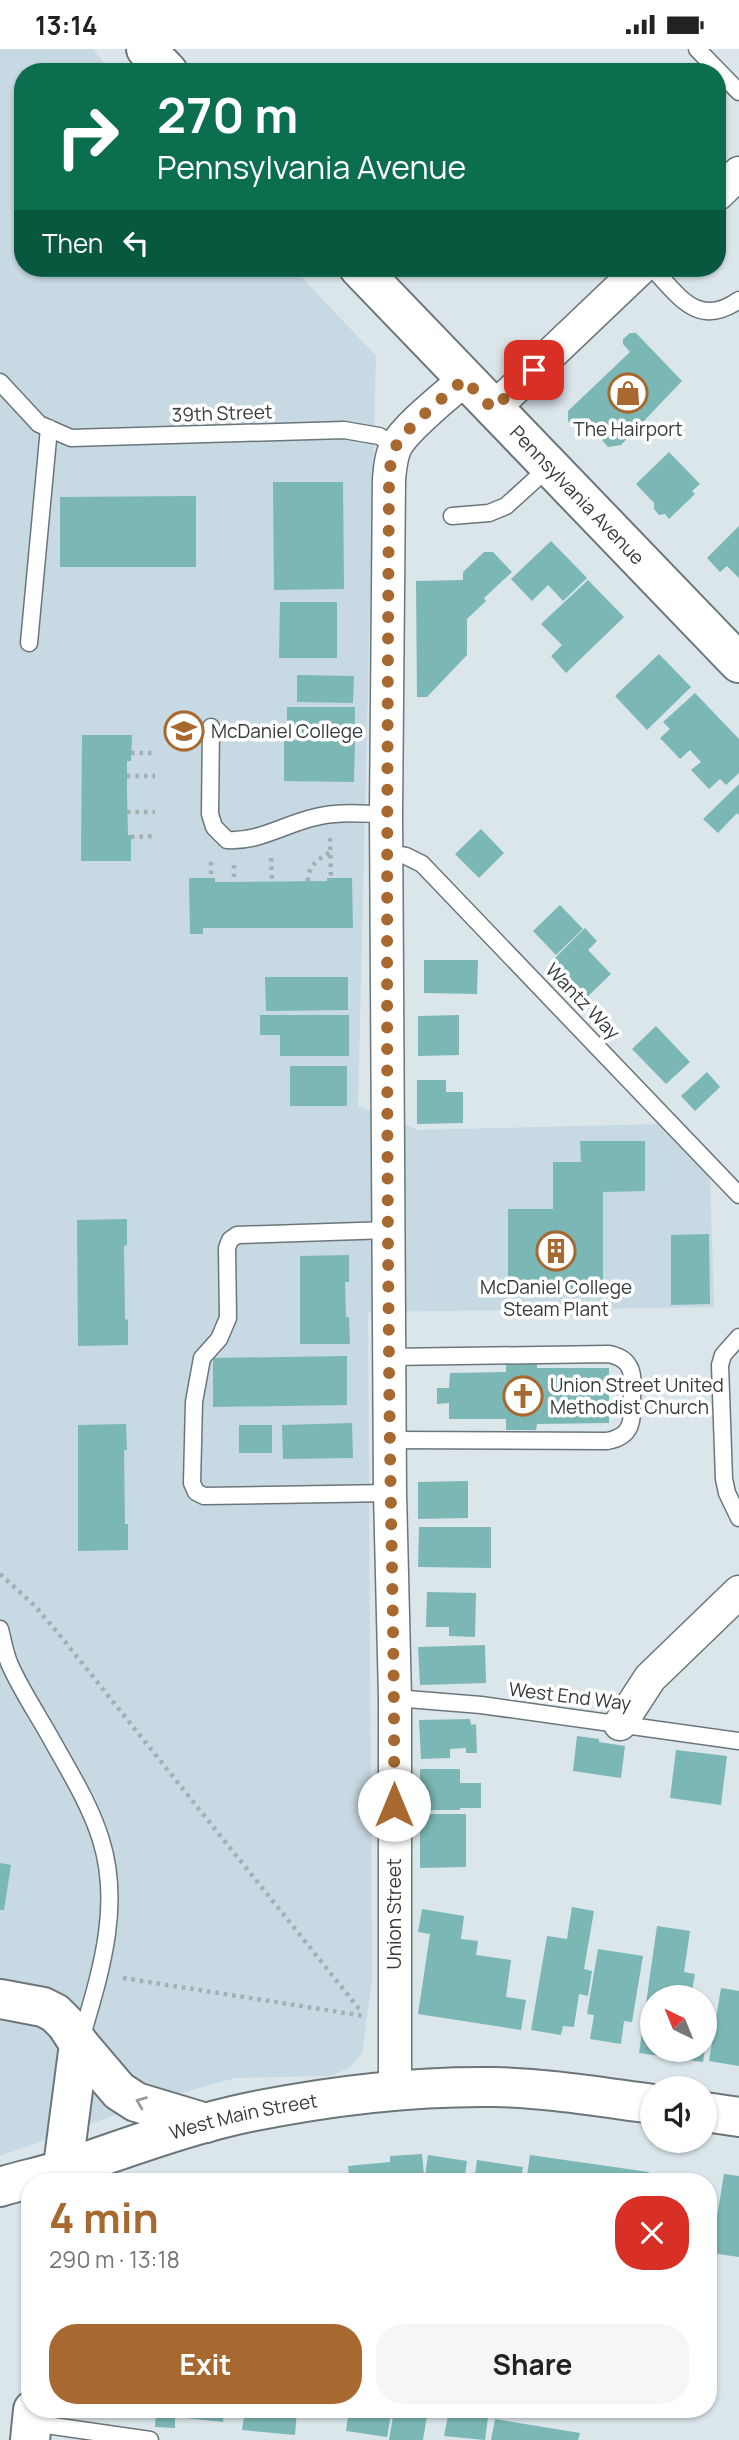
<!DOCTYPE html>
<meta charset="utf-8">
<style>
body{margin:0;font-family:Manrope,sans-serif;background:#f6f6f6;color:#222;height:100vh;display:flex;flex-direction:column;font-size:26px;white-space:nowrap}
*{box-sizing:border-box;margin:0}
p{font-size:23px;color:#767676}
.icon{flex:none;width:38px;height:38px;fill:none;stroke:currentColor;stroke-width:2;stroke-linecap:round;stroke-linejoin:round}
.map{position:relative;flex:1;overflow:hidden}
.side{position:absolute;left:21px;top:2124px;width:696px;height:245px;display:flex;flex-direction:column;background:#fff;border-radius:28px;box-shadow:0 2px 5px #0004}
.side>*{flex:none}
.hud{position:absolute;left:14px;top:14px;width:712px;height:214px;border-radius:28px;box-shadow:0 2px 5px #0004;background:#0b6e4f;color:#fff;overflow:hidden}
.needle{width:46px;rotate:317deg}
.controls{position:absolute;left:640px;top:1936px;display:grid;gap:14px}
.controls a{display:grid;place-items:center;width:77px;height:77px;border-radius:50%;background:#fff;box-shadow:0 2px 5px #0004;font-size:35px}
.pin{position:absolute;display:grid;place-items:center;width:60px;height:60px;color:#fff;margin:-30px;border-radius:14px;box-shadow:0 4px 10px #0006}
.me{position:absolute;width:77px;margin:-38px;rotate:0deg;stroke-linejoin:round;filter:drop-shadow(0 0 5px #0008)}
.turn{display:flex;align-items:center;gap:24px;height:147px;padding:0 28px;font-size:32px}
.turn .icon{width:91px;height:91px;stroke-width:2.5}
.turn b{display:block;font-size:49px;line-height:60px}
.then{display:flex;align-items:center;height:66px;padding:0 28px;background:#0003;gap:14px;font-size:26px}
.round{display:grid;place-items:center;flex:none;width:74px;height:74px;border-radius:28px;background:#f6f6f6}
.headline{display:flex;align-items:center;justify-content:space-between;height:119px;padding:0 28px}
h1{font-size:42px;font-weight:700;line-height:52px;color:#a7692f}
.button{display:flex;gap:14px;margin-top:auto;padding:14px 28px}
.button a{flex:1;height:80px;border-radius:28px;background:#a7692f;color:#fff;font-size:28px;font-weight:700;line-height:80px;text-align:center}
.button a+a{background:#f6f6f6;color:#222}
.status{display:flex;justify-content:space-between;align-items:center;height:49px;padding:0 35px;background:#fff;direction:ltr}
.status svg{height:19px;fill:currentColor}
.map>svg:first-child{display:block}
</style>
<div class="status"><b>13:14</b><svg viewBox="0 0 49 12"><path d="M0 12V9h3v3zM5 12V6h3v6zM10 12V3h3v9zM15 12V0h3v12zM26 1h20v11H26zM47 4h2v5h-2z"/></svg></div>
<div class="map">
<svg width="739" height="2391" viewBox="0 0 739 2391">
<rect width="100%" height="100%" fill="#dbe6eb"/>
<path fill="#c7d9e2" d="M0 0H93L111 23H23V219H293L376 307 358 1057 418 1081 661 1075 710 1125 714 1258 368 1263 372 1930 362 2005 349 2019 330 2027 235 2029 163 2049 0 2107Z"/>
<path fill="#7bb7b5" d="M630 284H636L682 332 621 396 608 398 602 391 603 383 594 373 586 381H577L568 372V362L630 303 623 295V290Z
M669 403 700 435 692 442 695 445 669 470 665 465 659 466 654 460V454L636 435Z
M273 433H343L344 540 274 541Z
M196 447V518H60V448Z
M739 477V529L727 517 720 523 707 509Z
M551 492 587 529 563 552 548 536 532 552 511 530Z
M484 503H493L512 523 484 549 486 552 467 570V606L427 648H417L416 532 463 531V523Z
M588 531 624 568 566 624 551 607 562 596 541 575Z
M280 553H337V609H279Z
M659 605 691 638 647 681 615 647Z
M297 626 354 627 353 654 297 653Z
M695 644 739 690V724L726 736 720 730 709 740 691 721 701 713 690 701 680 710 660 689 670 680 663 673Z
M287 658H355V686H287Z
M82 686H132L131 712H127V745L128 786H131V812H81Z
M284 691H355L354 733 284 732Z
M739 735V766L737 764 718 784 703 770Z
M481 780 504 804 479 829 455 805Z
M189 829H215V833L327 832V829H352L353 879H203V885H190Z
M560 856 583 880 556 906 533 882Z
M585 879 597 892 588 901 611 925 584 951 549 915Z
M424 911H478L477 945 424 944Z
M265 928H348V961L266 962Z
M260 966H349V1007H280V986H260Z
M459 966V1006L418 1007V967Z
M656 977 690 1013 666 1035 632 1000Z
M290 1017H347V1057H290Z
M707 1023 720 1038 695 1062 681 1047Z
M417 1031H446V1043H463V1074L417 1075Z
M580 1092H645V1142L603 1143V1244L508 1245V1160H553V1113H581Z
M127 1170V1196L124 1197 125 1270 128 1271V1296L78 1297 77 1171Z
M709 1185 710 1255 671 1256V1186Z
M349 1206V1233H345L346 1268H349L350 1295H300V1207Z
M347 1307V1356L213 1358V1309Z
M506 1312H537V1319H609V1374L537 1375 536 1381H506V1370H449V1354L437 1355V1339H449L450 1324 506 1323Z
M352 1374 353 1409 283 1410 282 1376Z
M126 1375 127 1401H124L125 1475H128V1501L78 1502V1376Z
M239 1376H272V1404H239Z
M468 1432V1469L418 1470V1433Z
M419 1478H491V1519L418 1518Z
M427 1543 476 1544 475 1588 449 1587V1578H426Z
M485 1596 486 1634 420 1636 418 1598Z
M470 1670 471 1676 476 1675 477 1704H466V1699L450 1700V1709L421 1710 419 1671Z
M577 1687 599 1690V1693L625 1697 621 1729 573 1722Z
M676 1701 727 1707 721 1756 670 1749Z
M420 1720H460V1734H481V1759H460V1761H420Z
M420 1765H466V1818L420 1819Z
M0 1814 11 1816 4 1861H0Z
M572 1858 594 1862 584 1920 592 1922 588 1947 579 1945 574 1978 563 1977 561 1986 531 1981 547 1887 567 1890Z
M422 1860 464 1867 461 1890 478 1892 476 1906 511 1911 506 1948 526 1951 521 1981 418 1965 430 1885 418 1883Z
M657 1877 690 1882 684 1923 695 1925 691 1948H653V2000H705L703 2013 639 2004Z
M598 1900 643 1907 632 1973 624 1972 621 1995 590 1990 594 1966 587 1965Z
M721 1939 739 1942V2017L709 2012Z
M422 2105 424 2126 398 2128V2133H343L342 2129 349 2128 348 2117 390 2113V2107Z
M428 2106 467 2112 464 2133H424Z
M530 2106 649 2123 647 2133H526Z
M477 2111 523 2118 521 2133H474Z
M724 2125 739 2127V2208L711 2204Z
M72 2361H116L115 2368 72 2364Z
M156 2361H175V2379L155 2378Z
M178 2361H224L223 2373 177 2368Z
M245 2361H297L295 2386 242 2381Z
M349 2361H392L387 2388 346 2382Z
M394 2361H428L423 2391H389Z
M449 2361H489L485 2391 444 2387Z
M495 2370 580 2384 578 2391H491Z"/>
<g fill="none" stroke-linecap="round" stroke-linejoin="round">
<g stroke="#6c767a" stroke-width="19">
<path id="service" d="M697 0 739 43
M652 219C679 247 698 280 739 251
M0 333 39 375 71 389 344 381 379 387 396 397
M452 467 489 464 506 457 549 418
M29 594 49 379
M211 678 210 765 214 778 227 791C260 793 284 775 316 768 338 762 363 765 386 765
M387 803 406 807 422 815 739 1146
M389 1181 237 1186 230 1191 227 1199 228 1269 219 1290 202 1309 194 1353 192 1434 196 1443 204 1447 390 1444
M739 1288 723 1306 720 1316 724 1430 727 1444 739 1469
M389 1308 609 1305C617 1307 624 1309 628 1316 634 1324 632 1335 632 1344 632 1367 636 1387 607 1392L390 1391
M0 1580C3 1592 5 1605 10 1616 22 1643 40 1669 54 1695 71 1725 91 1758 101 1791 122 1858 100 1925 81 1990
M395 1649 481 1656 739 1692
M32 2374 150 2391"/>
</g>
<g stroke="#6c767a" stroke-width="35">
<path id="minor" d="M718 145 739 124
M493 360 641 219
M620 1675 650 1629 739 1543
M395 2043V1649L390 1444 386 765 389 430C390 419 391 407 396 397 407 377 446 347 465 330"/>
</g>
<g stroke="#6c767a" stroke-width="42">
<path id="tertiary" d="M0 1950 43 1958 55 1964 66 1975 79 1995 61 2133
M30 2391 33 2361"/>
</g>
<g stroke="#6c767a" stroke-width="42">
<g id="secondary">
<path d="M146 0 168 23"/>
<path id="s1" d="M359 219 739 614"/>
<path d="M79 1995 119 2042 136 2053 206 2074"/>
<path d="M705 2063 739 2068"/>
<path id="s2" d="M0 2138C22 2131 45 2127 67 2119 127 2099 187 2076 250 2063 329 2047 413 2037 494 2038 547 2039 600 2048 653 2055"/>
</g>
</g>
<path stroke="#a5aeb2" stroke-width="4.5" stroke-dasharray="3.5 5" stroke-linecap="butt" d="M131 704H155
M127 727H155
M127 763H155
M131 788 155 787
M330 789 331 829
M271 809 272 832
M211 813V829
M234 816V833
M308 832C308 816 318 811 330 803
M0 1525 34 1556 58 1584 360 1961
M123 1929 364 1967"/>
<use href="#service" stroke="#fff" stroke-width="16"/>
<use href="#minor" stroke="#fff" stroke-width="32"/>
<use href="#tertiary" stroke="#fff" stroke-width="38"/>
<use href="#secondary" stroke="#fff" stroke-width="38"/>
</g>
<defs><path id="oneway-chevron" d="M-2-3.5L2.5 0L-2 3.5" fill="none" stroke-width="1.6" stroke-linecap="round" stroke-linejoin="round" transform="scale(1.75)"/></defs>
<use stroke="#9a9d9e" href="#oneway-chevron" transform="translate(141 2053) rotate(-158)"/>
<g fill="none" stroke-linecap="round" stroke-linejoin="round">
<path stroke="#a7692f" stroke-width="12" stroke-dasharray="0 21.6" d="M394 1756C395 1607 390 1459 389 1310 386 1016 387 723 389 430 390 419 391 407 396 397 407 377 446 347 464 330L493 360 534 321"/>
</g>
<defs>
<g id="shop-ring" transform="scale(2.0125)"><circle r="9.5" fill="#fff" stroke="#a7692f" stroke-width="1.5"/><path d="M-5-2.5h2.3a2.7 3.5 0 0 1 5.4 0H5L5.5 6h-11ZM-1.5-2.5h3a1.5 2.3 0 0 0-3 0Z" fill="#a7692f"/></g>
<g id="university-ring" transform="scale(2.0125)"><circle r="9.5" fill="#fff" stroke="#a7692f" stroke-width="1.5"/><path d="M0-5L7-2L0 1L-7-2ZM-4 1L0 2.5L4 1V4Q0 6-4 4Z" fill="#a7692f"/></g>
<g id="building-ring" transform="scale(2.0125)"><circle r="9.5" fill="#fff" stroke="#a7692f" stroke-width="1.5"/><path d="M-4-6H4V6H1V3H-1V6H-4ZM-2.5-4.3h1.7v1.8h-1.7ZM.8-4.3h1.7v1.8H.8ZM-2.5-1h1.7V.8h-1.7ZM.8-1h1.7V.8H.8Z" fill="#a7692f"/></g>
<g id="church-ring" transform="scale(2.0125)"><circle r="9.5" fill="#fff" stroke="#a7692f" stroke-width="1.5"/><path d="M-1.2-6h2.4v3.5h3.3v2.4h-3.3V6h-2.4V-.1h-3.3v-2.4h3.3Z" fill="#a7692f"/></g>
</defs>
<g fill-rule="evenodd">
<use href="#shop-ring" x="628" y="344"/>
<use href="#university-ring" x="184" y="682"/>
<use href="#building-ring" x="556" y="1202"/>
<use href="#church-ring" x="523" y="1347"/>
</g>
<g text-anchor="middle" stroke-width="7" stroke-linejoin="round" paint-order="stroke">
<g font-size="19" fill="#363b3d" stroke="#fff">
<text transform="translate(222 364) rotate(-2)" y="7">39th Street</text>
<text dy="7" stroke="none"><textPath href="#s1" startOffset="315">Pennsylvania Avenue</textPath></text>
<text transform="translate(583 952) rotate(46)" y="7">Wantz Way</text>
<text transform="translate(570 1647) rotate(7)" y="7">West End Way</text>
<text transform="translate(394 1865) rotate(-90)" y="7">Union Street</text>
<text dy="7" stroke="none"><textPath href="#s2" startOffset="254">West Main Street</textPath></text>
</g>
<g font-size="19" fill="#363b3d" stroke="#fff">
<text x="628" y="387">The Hairport</text>
<text x="211" y="689" text-anchor="start">McDaniel College</text>
<text x="556" y="1245">McDaniel College<tspan x="556" dy="22">Steam Plant</tspan></text>
<text x="550" y="1343" text-anchor="start">Union Street United<tspan x="550" dy="22">Methodist Church</tspan></text>
</g>
</g>
</svg>
<div class="controls">
<a><svg class="needle" viewBox="-14 -14 28 28"><path d="M0-13l5 13h-10z" fill="#e53935"/><path d="M0 13l5-13h-10z" fill="#767676"/></svg></a>
<a><svg class="icon" aria-label="sound" viewBox="0 0 24 24"><path d="M4 9h4l5-4v14l-5-4H4zM17 9q2 3 0 6"/></svg></a>
</div>
<div class="pin" style="left:534px;top:321px;background:#d93025"><svg class="icon" aria-label="arrive" viewBox="0 0 24 24"><path d="M6 21V4h12l-3 4 3 4H6"/></svg></div>
<svg class="me" style="left:394px;top:1756px" viewBox="-20 -20 40 40"><circle r="19" fill="#fff"/><path d="M0-13L10 11 0 6-10 11z" fill="#a7692f"/></svg>
<div class="hud">
<div class="turn"><svg class="icon" aria-label="right" viewBox="0 0 24 24"><path d="M7 20v-9h11M14 6l5 5-5 5"/></svg><div><b>270 m</b>Pennsylvania Avenue</div></div>
<div class="then">Then<svg class="icon" aria-label="left" viewBox="0 0 24 24"><path d="M17 20v-9H6M10 6l-5 5 5 5"/></svg></div>
</div>
<section class="side">
<div class="headline"><div><h1>4 min</h1><p>290 m · 13:18</p></div><a class="round" style="background:#d93025;color:#fff"><svg class="icon" aria-label="close" viewBox="0 0 24 24"><path d="M6 6l12 12M18 6L6 18"/></svg></a></div>
<div class="button"><a>Exit</a><a>Share</a></div>
</section>
</div>
